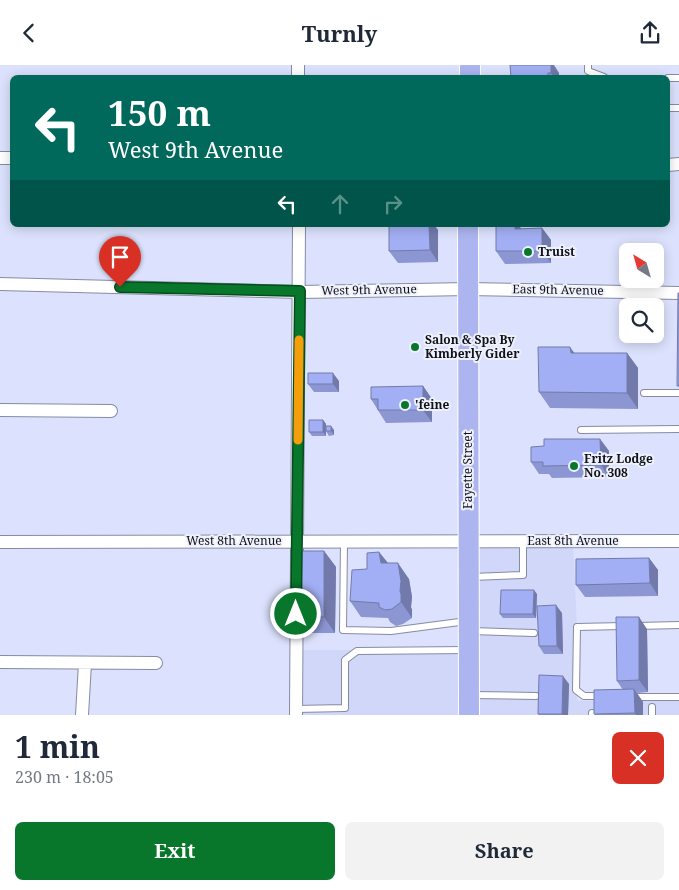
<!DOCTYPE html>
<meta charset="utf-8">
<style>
body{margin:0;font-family:"Noto Serif",serif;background:#f2f2f3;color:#1f2937;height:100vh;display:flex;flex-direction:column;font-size:19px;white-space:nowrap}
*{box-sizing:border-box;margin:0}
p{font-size:16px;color:#747a83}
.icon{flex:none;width:28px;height:28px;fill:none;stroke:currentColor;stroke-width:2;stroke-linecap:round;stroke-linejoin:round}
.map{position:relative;height:650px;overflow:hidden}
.details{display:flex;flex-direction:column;background:#fff;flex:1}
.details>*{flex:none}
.hud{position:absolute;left:10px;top:10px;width:660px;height:152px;border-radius:8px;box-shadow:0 2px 12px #0003;background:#00695c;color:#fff;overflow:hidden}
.needle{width:32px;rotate:323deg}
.tools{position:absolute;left:619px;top:178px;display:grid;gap:10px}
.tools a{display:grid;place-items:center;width:45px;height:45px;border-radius:8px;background:#fff;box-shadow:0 2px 12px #0003;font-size:25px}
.pin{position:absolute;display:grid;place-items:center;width:42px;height:42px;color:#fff;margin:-51px -21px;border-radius:50% 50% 50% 0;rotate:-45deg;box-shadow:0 0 5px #0007}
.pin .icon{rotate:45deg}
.me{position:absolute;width:55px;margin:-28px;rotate:0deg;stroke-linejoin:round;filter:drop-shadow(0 0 4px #0008)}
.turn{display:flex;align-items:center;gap:18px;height:105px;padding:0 15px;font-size:22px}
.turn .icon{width:65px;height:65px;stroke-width:2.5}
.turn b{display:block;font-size:35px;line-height:42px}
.lanes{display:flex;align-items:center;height:48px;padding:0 15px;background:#0003;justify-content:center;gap:25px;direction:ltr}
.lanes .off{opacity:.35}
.round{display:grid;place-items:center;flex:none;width:52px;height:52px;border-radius:8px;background:#f2f2f3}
.overview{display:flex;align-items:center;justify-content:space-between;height:85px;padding:0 15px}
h1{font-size:30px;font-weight:700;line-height:38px}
.cta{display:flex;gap:10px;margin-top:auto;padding:10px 15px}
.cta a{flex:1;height:58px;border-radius:8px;background:#08772b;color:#fff;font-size:20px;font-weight:700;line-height:58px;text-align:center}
.cta a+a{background:#f2f2f3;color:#1f2937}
header{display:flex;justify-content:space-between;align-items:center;height:65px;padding:0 15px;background:#fff;font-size:22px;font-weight:700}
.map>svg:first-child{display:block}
</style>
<header><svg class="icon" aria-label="back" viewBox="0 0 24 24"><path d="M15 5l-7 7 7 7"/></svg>Turnly<svg class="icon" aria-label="share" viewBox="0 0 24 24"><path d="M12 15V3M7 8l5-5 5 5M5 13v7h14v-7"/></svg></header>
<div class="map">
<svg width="679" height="650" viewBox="0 0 679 650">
<rect width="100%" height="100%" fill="#dce2fd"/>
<path fill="#d0d7f8" d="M468 476H573L577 562 576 625 578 636 679 632V650H296V585H468Z"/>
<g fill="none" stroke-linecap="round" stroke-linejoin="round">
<g stroke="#868ba3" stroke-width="8">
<path id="lane" d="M588 0V6L604 12
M668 13H679
M668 43H679
M644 328H679
M581 365 679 364
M344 476 343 565 391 566 467 556
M472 512 523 510V476
M638 561 679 560
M472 566 534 568
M472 630 536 631
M600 631H584L576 625 577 562 623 561
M632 632H679
M652 642V650
M296 644 345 643V595L357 586 467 585
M592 650V648"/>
</g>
<g stroke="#868ba3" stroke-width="14">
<path id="street" d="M298 0V12
M0 93H12
M668 100 679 99
M0 219 300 227 468 224 679 228
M0 345 111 346
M0 477 679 476
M0 597 156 598
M82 650 85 598
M296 650 299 160"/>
</g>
<g stroke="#fff" stroke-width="22">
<path id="primary" d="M470 12V0
M468 160 469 650"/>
</g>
<use href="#lane" stroke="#fff" stroke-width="6"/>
<use href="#street" stroke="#fff" stroke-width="12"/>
<use href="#primary" stroke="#adb5f0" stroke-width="20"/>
</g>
<path fill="#8c96d2" d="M510 0 559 8V12H511Z
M389 160H434L438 165V197L398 198 389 186Z
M542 163 551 175V198L505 199 496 186 521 164Z
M574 288H627L638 303V344L550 343 539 327Z
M339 316V327H314L308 319Z
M423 321 432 334V357L386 358 371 334Z
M323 355 326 359V361L334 365V370L329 371 326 366V371H312L309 367Z
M600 374 609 386V412L552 413 549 409H539L531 397 544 381Z
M324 486 336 502 335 568H312L301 552Z
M379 487 388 498 409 514 412 532 411 542 412 545V553L403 559 396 561 390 557 388 553 361 552 350 536 367 504Z
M649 493 658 505V531L585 532 576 520Z
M537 529 536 553H503L500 549Z
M562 548 563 589H544L539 581Z
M647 564 648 627 637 628 643 637V650H595L594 649 623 625 617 616Z
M569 619 568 650H539L538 649Z"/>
<path fill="#727aab" d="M548 0H554L559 8V12H554L551 8Z
M429 160H434L438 165V197L430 185Z
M515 160H519L523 167 515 164Z
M542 163 551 175V198L542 186Z
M570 282 581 297 571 288Z
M627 288 638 303V344L627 328Z
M333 308 339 316V327L333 319Z
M423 321 432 334V357L423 345Z
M323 355 326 359V371L323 367Z
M331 361 334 365V370L331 366Z
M600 374 609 386V412L601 400Z
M324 486 336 502 335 568 324 552Z
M379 487 391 502 381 498Z
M649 493 658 505V531L650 518Z
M398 498 409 514 412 532 411 542 412 545V553L401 537 400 526Z
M534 525 537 529 536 553 533 549Z
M556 540 562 548 563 589 557 581Z
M639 552 647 564 648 627 639 615Z
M563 611 569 619 568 650H563L562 649Z
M634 624 643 637V650H636L635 648Z"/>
<path fill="#a3aff4" stroke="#727aab" d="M510 0H551V8H548V12H511Z
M576 11H590V12H576Z
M12 96V111H11Z
M389 160H429L430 185 389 186Z
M496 160H515V164L542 163V186H496Z
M678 228H679V321H677Z
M538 282H570L571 288H627V328L539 327Z
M308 308H333V319H308Z
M423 321V345H378V334H371V322Z
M309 355H323V367H309Z
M326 361H331V366H326Z
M544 374H600L601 400 543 401V397H531V382L544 381Z
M301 486H324V552H301Z
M379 487 381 498H398L401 516 400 526 401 529V537L392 544 385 545 379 542V538L350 536 352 505 367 504V488Z
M649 493 650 518 576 520V494Z
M501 525H534L533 549H500Z
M556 540 557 581H539L537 541Z
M616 552H639V615L617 616Z
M539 610 563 611 562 649H538Z
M634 624 635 648 594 649V625Z"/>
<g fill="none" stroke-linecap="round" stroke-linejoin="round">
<g stroke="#054d1c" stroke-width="12">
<path id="route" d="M120 222 300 226 296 549"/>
</g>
<use href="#route" stroke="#08772b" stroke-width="9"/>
<path stroke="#f59e0b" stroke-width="9" d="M298 375 299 275"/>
</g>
<g fill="#08772b" stroke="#eef0fb" stroke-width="2">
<circle cx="528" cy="187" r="5"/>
<circle cx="415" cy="282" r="5"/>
<circle cx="405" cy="340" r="5"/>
<circle cx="574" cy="401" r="5"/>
</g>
<g text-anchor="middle" stroke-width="4" stroke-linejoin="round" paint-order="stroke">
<g font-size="12" font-weight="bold" fill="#10121a" stroke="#eef0fb" text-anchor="start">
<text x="538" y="191">Truist</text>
<text x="425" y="279">Salon &amp; Spa By<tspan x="425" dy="14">Kimberly Gider</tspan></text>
<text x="415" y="344">'feine</text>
<text x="584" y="398">Fritz Lodge<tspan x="584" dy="14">No. 308</tspan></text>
</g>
<g font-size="12" fill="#10121a" stroke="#eef0fb">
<text transform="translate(369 225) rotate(-1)" y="4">West 9th Avenue</text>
<text transform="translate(558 225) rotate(1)" y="4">East 9th Avenue</text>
<text transform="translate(468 405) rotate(-90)" y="4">Fayette Street</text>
<text x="234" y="480">West 8th Avenue</text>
<text x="573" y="480">East 8th Avenue</text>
</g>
</g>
</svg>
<div class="tools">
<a><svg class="needle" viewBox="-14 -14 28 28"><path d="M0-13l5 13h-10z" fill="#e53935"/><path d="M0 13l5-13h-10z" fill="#747a83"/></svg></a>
<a><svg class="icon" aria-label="search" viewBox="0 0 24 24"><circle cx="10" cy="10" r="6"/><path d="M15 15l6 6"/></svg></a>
</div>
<div class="pin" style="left:120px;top:222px;background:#d93025"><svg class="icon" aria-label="arrive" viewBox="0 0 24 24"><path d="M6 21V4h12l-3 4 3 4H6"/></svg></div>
<svg class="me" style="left:296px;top:549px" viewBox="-20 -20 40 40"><circle r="17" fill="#08772b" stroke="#fff" stroke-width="3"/><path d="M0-11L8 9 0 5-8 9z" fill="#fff"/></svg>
<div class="hud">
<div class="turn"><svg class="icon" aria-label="left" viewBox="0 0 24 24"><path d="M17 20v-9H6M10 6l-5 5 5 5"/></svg><div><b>150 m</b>West 9th Avenue</div></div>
<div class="lanes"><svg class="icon" aria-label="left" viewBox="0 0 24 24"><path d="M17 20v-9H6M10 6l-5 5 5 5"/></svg><svg class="icon off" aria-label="ahead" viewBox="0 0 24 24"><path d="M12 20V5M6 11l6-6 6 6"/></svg><svg class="icon off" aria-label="right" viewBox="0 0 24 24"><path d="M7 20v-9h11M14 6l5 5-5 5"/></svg></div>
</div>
</div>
<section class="details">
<div class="overview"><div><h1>1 min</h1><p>230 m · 18:05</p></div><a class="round" style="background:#d93025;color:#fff"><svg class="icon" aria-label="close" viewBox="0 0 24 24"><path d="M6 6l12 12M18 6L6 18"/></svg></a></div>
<div class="cta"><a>Exit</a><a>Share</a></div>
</section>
